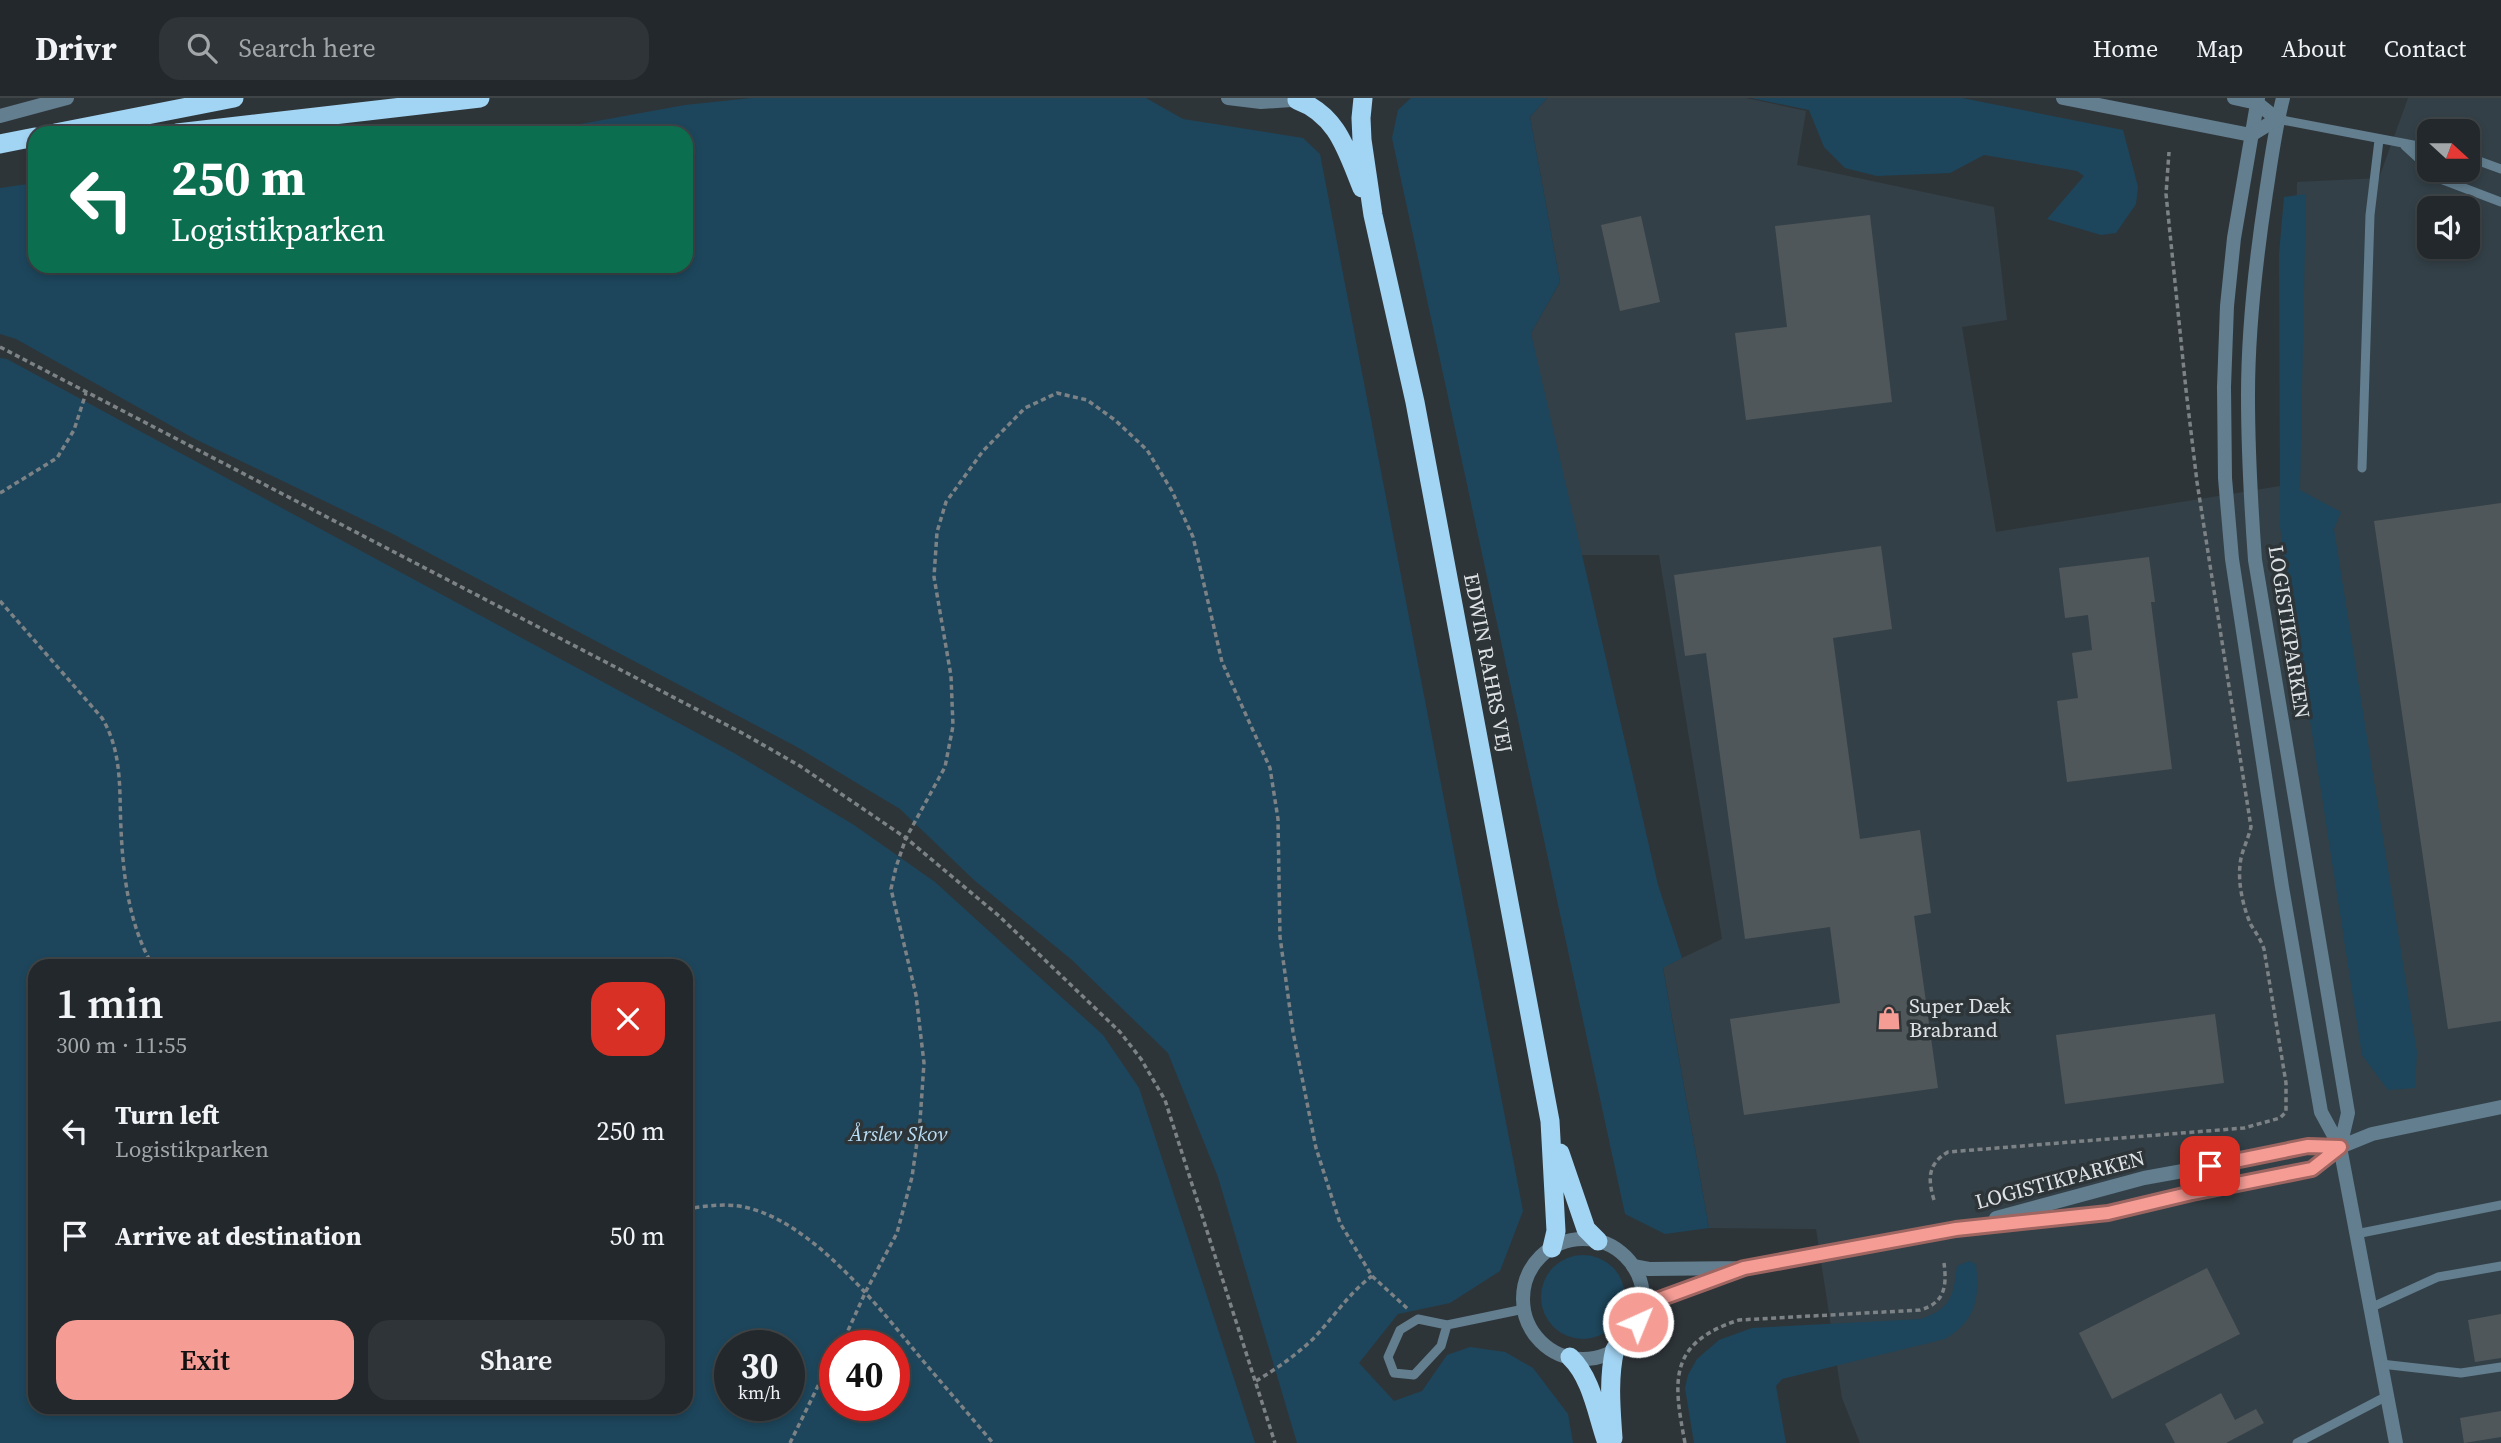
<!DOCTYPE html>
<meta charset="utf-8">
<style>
body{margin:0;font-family:"Source Serif 4",serif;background:#2e3437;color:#f1f3f6;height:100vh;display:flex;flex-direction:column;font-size:26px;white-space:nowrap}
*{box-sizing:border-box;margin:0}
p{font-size:23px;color:#a2a6a9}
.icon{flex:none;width:38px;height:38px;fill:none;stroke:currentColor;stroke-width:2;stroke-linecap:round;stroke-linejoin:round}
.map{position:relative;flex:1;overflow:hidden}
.panel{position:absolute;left:28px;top:861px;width:665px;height:455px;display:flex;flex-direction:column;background:#22282b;border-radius:21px;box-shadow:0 4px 10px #0003,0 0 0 2px #3f4447}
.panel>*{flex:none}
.guide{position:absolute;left:28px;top:28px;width:665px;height:147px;border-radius:21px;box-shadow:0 4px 10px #0003,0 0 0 2px #3f4447;background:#0b6e4f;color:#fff;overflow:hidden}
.needle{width:46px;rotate:111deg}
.fabs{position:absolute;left:2417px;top:21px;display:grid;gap:14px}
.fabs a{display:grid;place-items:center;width:63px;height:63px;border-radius:14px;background:#22282b;box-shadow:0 4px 10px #0003,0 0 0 2px #3f4447;font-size:35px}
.speed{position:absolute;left:714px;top:1232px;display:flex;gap:14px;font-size:35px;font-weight:700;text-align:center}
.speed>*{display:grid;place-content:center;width:91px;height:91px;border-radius:50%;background:#22282b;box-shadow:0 4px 10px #0003,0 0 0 2px #3f4447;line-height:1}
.speed small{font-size:18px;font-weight:400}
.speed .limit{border:10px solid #d22;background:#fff;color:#111}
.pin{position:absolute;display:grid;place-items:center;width:60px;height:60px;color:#fff;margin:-30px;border-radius:14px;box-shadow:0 4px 10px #0006}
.me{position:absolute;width:77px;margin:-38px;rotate:44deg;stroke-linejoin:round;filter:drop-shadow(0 0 5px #0008)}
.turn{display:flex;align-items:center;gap:24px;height:147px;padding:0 28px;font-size:32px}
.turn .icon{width:91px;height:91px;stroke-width:2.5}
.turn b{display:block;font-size:49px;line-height:60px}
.round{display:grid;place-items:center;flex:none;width:74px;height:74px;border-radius:21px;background:#2e3437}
.head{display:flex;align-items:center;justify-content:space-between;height:119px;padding:0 28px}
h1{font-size:42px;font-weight:600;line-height:52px}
.action{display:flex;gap:14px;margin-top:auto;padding:14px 28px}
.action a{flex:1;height:80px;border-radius:21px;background:#f59c95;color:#111;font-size:28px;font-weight:600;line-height:80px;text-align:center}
.action a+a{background:#2e3437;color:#f1f3f6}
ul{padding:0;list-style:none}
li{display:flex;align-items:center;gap:21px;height:105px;padding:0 28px}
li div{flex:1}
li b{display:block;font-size:26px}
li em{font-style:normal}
header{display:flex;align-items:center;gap:42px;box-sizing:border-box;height:98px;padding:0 35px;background:#22282b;border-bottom:2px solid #3f4447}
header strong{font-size:33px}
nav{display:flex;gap:38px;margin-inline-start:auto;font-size:24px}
.search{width:490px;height:63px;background:#2e3437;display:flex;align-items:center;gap:18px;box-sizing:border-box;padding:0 24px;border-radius:21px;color:#a2a6a9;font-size:26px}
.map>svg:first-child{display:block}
</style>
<header>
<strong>Drivr</strong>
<div class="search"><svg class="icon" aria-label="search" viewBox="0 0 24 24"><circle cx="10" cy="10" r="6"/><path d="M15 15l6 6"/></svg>Search here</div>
<nav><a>Home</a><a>Map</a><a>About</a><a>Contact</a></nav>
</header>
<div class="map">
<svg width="2501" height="1345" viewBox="0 0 2501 1345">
<rect width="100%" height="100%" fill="#2e3539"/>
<path fill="#334047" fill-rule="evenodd" d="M1547 0H1746L1806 13 1797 67 1994 109 2007 222 1962 229 1996 434 2292 386 2297 84 2379 80 2408 0H2501V1345H1860L1842 1300 1816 1131 1709 1130 1663 869 1722 841 1659 457H1575L1531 235 1560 184 1530 19ZM2429 33H2468V72H2429ZM2429 110H2468V149H2429Z"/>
<path fill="#1d465c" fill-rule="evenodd" d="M751 0H1146L1183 21 1303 40 1320 56 1523 1113 1500 1173 1450 1205 1398 1216 1359 1265 1394 1303 1422 1293 1447 1257 1470 1249 1505 1254 1533 1270 1568 1316 1573 1345H1297L1218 1079 1168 955 1072 862 974 782 900 711 797 649 391 435 195 341 16 241 0 236V90L35 85V168H686V35H531L685 7Z
M1411 0H1547L1530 19 1560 184 1531 235 1658 787 1682 860 1663 870 1709 1130 1665 1136 1625 1116 1392 40 1398 12Z
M1751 0H1962L2123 32 2138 89 2136 106 2116 135 2101 137 2047 121 2084 78 2077 73 1984 57 1950 75 1877 78 1845 70 1824 49 1809 12Z
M2306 96 2300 392 2341 414 2334 431 2417 954 2415 990 2388 992 2362 957 2280 429 2279 156 2284 99Z
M0 260 7 261 734 655 854 727 935 784 1103 937 1139 990 1255 1345H0ZM35 868H686V1309H35ZM730 1248H789V1307H730ZM835 1248H894V1307H835Z
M1541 1199a42 42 0 1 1 84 0a42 42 0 1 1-84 0Z
M1969 1163 1976 1166C1980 1200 1976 1223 1945 1241L1782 1281 1776 1288 1786 1345H1694L1685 1290 1688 1277 1697 1261 1719 1242 1752 1230 1921 1221C1952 1210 1953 1198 1957 1168Z"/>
<path fill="#50575b" d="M1870 117 1892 304 1746 322 1735 235 1787 229 1775 128Z
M1641 118 1660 204 1620 213 1601 127Z
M2501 405V923L2448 931 2374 423Z
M1881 448 1892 531 1833 540 1860 741 1920 732 1931 815 1914 818 1938 990 1744 1017 1730 921 1840 905 1830 829 1745 841 1706 555 1685 558 1674 477Z
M2149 459 2155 504H2151L2172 671 2067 684 2057 603 2078 600 2072 555 2092 552 2088 517 2065 520 2059 470Z
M2215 916 2224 985 2065 1006 2056 937Z
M2207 1170 2240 1236 2112 1301 2079 1235Z
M2501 1216V1260L2475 1264 2468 1222Z
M2221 1295 2235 1322 2256 1311 2264 1325 2226 1345H2175L2165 1326Z
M2501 1313V1339L2464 1345 2460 1320Z"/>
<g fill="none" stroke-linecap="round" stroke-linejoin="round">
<path stroke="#7c8285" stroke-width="3.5" stroke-dasharray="5 3.5" stroke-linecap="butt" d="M0 249 744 636 800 668 906 740 999 818 1120 934 1141 961 1165 1002 1275 1345
M0 395 57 360 74 332 86 295
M0 503 102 620C123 655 119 693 121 731 123 777 129 828 153 868
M1934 1102C1928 1082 1927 1066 1948 1054L2244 1030 2280 1020 2286 1014V985L2264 851C2261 842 2256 835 2251 827 2243 809 2238 786 2240 767 2241 754 2248 742 2251 729L2197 384 2186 292 2166 96 2169 54
M686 1111C705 1108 725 1105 744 1109 813 1123 881 1212 924 1264 947 1291 970 1318 993 1345
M841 1248 866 1193 897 1135 912 1079 920 1023 924 965 916 897 891 791 896 769 906 740 945 669 953 628 951 578 934 479 937 434 946 404 983 353 1025 310 1057 295 1087 302 1115 322 1147 352 1172 393 1193 439 1222 564 1270 670 1278 721 1280 839 1293 934 1316 1050 1340 1125 1372 1178 1409 1212
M1256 1283C1276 1271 1295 1258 1313 1241 1333 1220 1349 1195 1372 1178
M790 1345 819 1286 835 1259
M1685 1345C1673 1282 1668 1245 1739 1222L1920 1212C1945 1205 1947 1188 1944 1165"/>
<path stroke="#627e8f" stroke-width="9" d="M2277 21 2429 50
M2405 48 2429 70
M2468 59 2501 71
M2432 72 2443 82 2501 104
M2362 370 2370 117 2379 42
M2356 1136 2501 1107
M2370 1210 2438 1179 2501 1168
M1447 1227 1441 1248 1414 1277 1394 1275 1388 1259 1400 1232 1418 1221 1447 1227 1524 1211
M2381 1266 2461 1275 2501 1269
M2297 1345 2387 1298"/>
<path stroke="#627e8f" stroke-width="14" d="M2063 0 2251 37
M2234 0 2257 5
M2258 0 2234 140 2227 208 2224 289 2225 380 2232 461 2282 789 2321 1014 2340 1049 2396 1345
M2283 0C2275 31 2271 63 2266 95 2256 161 2248 229 2248 297 2248 352 2251 407 2255 462L2348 1015 2340 1049
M1996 1120 2144 1080 2255 1060 2308 1048 2340 1049
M1633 1168 1649 1171 1744 1170 1956 1131 2108 1115 2192 1095 2312 1071 2340 1049 2372 1036 2501 1009
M1642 1213 1654 1203 1733 1174"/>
<path stroke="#627e8f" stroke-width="14" d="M1228 0 1261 4 1306 1
M0 18 67 0
M2251 37 2277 21 2257 5
M1523 1201a60 60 0 1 1 120 0a60 60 0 1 1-120 0Z"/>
<path stroke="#a2d4f3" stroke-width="19" d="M1363 0 1361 20 1362 42 1373 117 1415 304 1550 1023 1556 1133 1552 1150
M1297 2C1338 17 1347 54 1362 90
M55 35 234 0
M177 35 480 0
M0 46 35 39
M1560 1055 1586 1131 1598 1143
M1570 1259C1592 1280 1597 1317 1607 1345
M1613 1340C1611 1311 1608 1280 1615 1251"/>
</g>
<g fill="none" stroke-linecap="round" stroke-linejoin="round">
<g stroke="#9f6561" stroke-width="18">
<path id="route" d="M1638 1224 1642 1213 1654 1203 1744 1170 1956 1131 2108 1115 2192 1095 2312 1071 2340 1049 2308 1048 2210 1068"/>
</g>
<use href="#route" stroke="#f59c95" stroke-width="12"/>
</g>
<defs>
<g id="shop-bare" transform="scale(1.89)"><path d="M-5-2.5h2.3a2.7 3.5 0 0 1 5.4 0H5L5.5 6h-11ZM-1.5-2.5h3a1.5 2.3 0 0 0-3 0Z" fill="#f59c95" stroke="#2e3539" stroke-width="2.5" paint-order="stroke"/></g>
</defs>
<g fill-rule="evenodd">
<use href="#shop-bare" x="1889" y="920"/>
</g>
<g text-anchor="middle" stroke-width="7" stroke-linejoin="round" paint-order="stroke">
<g font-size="21" fill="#dee2e5" stroke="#2e3539">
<text transform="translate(2289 534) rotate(81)" y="7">LOGISTIKPARKEN</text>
<text transform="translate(1488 565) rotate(79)" y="7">EDWIN RAHRS VEJ</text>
<text transform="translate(2060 1082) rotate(-15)" y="7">LOGISTIKPARKEN</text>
</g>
<g font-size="21" fill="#dee2e5" stroke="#2e3539" text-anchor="start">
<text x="1909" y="915">Super Dæk<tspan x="1909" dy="24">Brabrand</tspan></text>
</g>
<g font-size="21" font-style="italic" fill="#badef5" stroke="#2e3539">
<text x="898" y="1043">Årslev Skov</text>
</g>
</g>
</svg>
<div class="fabs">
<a><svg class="needle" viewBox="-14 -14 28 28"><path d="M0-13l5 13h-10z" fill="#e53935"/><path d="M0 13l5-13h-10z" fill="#a2a6a9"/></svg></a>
<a><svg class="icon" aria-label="sound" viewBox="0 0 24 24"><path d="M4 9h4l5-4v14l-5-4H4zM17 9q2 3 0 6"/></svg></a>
</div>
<div class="speed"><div>30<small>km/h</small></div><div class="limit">40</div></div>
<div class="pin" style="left:2210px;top:1068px;background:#d93025"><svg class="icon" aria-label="arrive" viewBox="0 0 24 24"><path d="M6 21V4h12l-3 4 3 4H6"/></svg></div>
<svg class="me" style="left:1638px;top:1224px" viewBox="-20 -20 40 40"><circle r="17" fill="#f59c95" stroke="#fff" stroke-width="3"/><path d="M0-11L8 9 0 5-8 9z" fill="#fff"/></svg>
<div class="guide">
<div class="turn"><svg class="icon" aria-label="left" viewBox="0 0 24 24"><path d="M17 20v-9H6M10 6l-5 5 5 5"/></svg><div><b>250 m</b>Logistikparken</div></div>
</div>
<section class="panel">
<div class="head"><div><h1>1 min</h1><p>300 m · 11:55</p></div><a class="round" style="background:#d93025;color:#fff"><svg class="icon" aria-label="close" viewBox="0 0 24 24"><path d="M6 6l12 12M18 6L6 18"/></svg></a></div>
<ul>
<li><svg class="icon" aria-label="left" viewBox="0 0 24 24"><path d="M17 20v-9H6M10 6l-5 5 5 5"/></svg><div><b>Turn left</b><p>Logistikparken</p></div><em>250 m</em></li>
<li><svg class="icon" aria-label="arrive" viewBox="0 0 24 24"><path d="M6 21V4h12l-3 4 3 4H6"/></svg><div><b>Arrive at destination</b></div><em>50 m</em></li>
</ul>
<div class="action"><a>Exit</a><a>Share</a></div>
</section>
</div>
